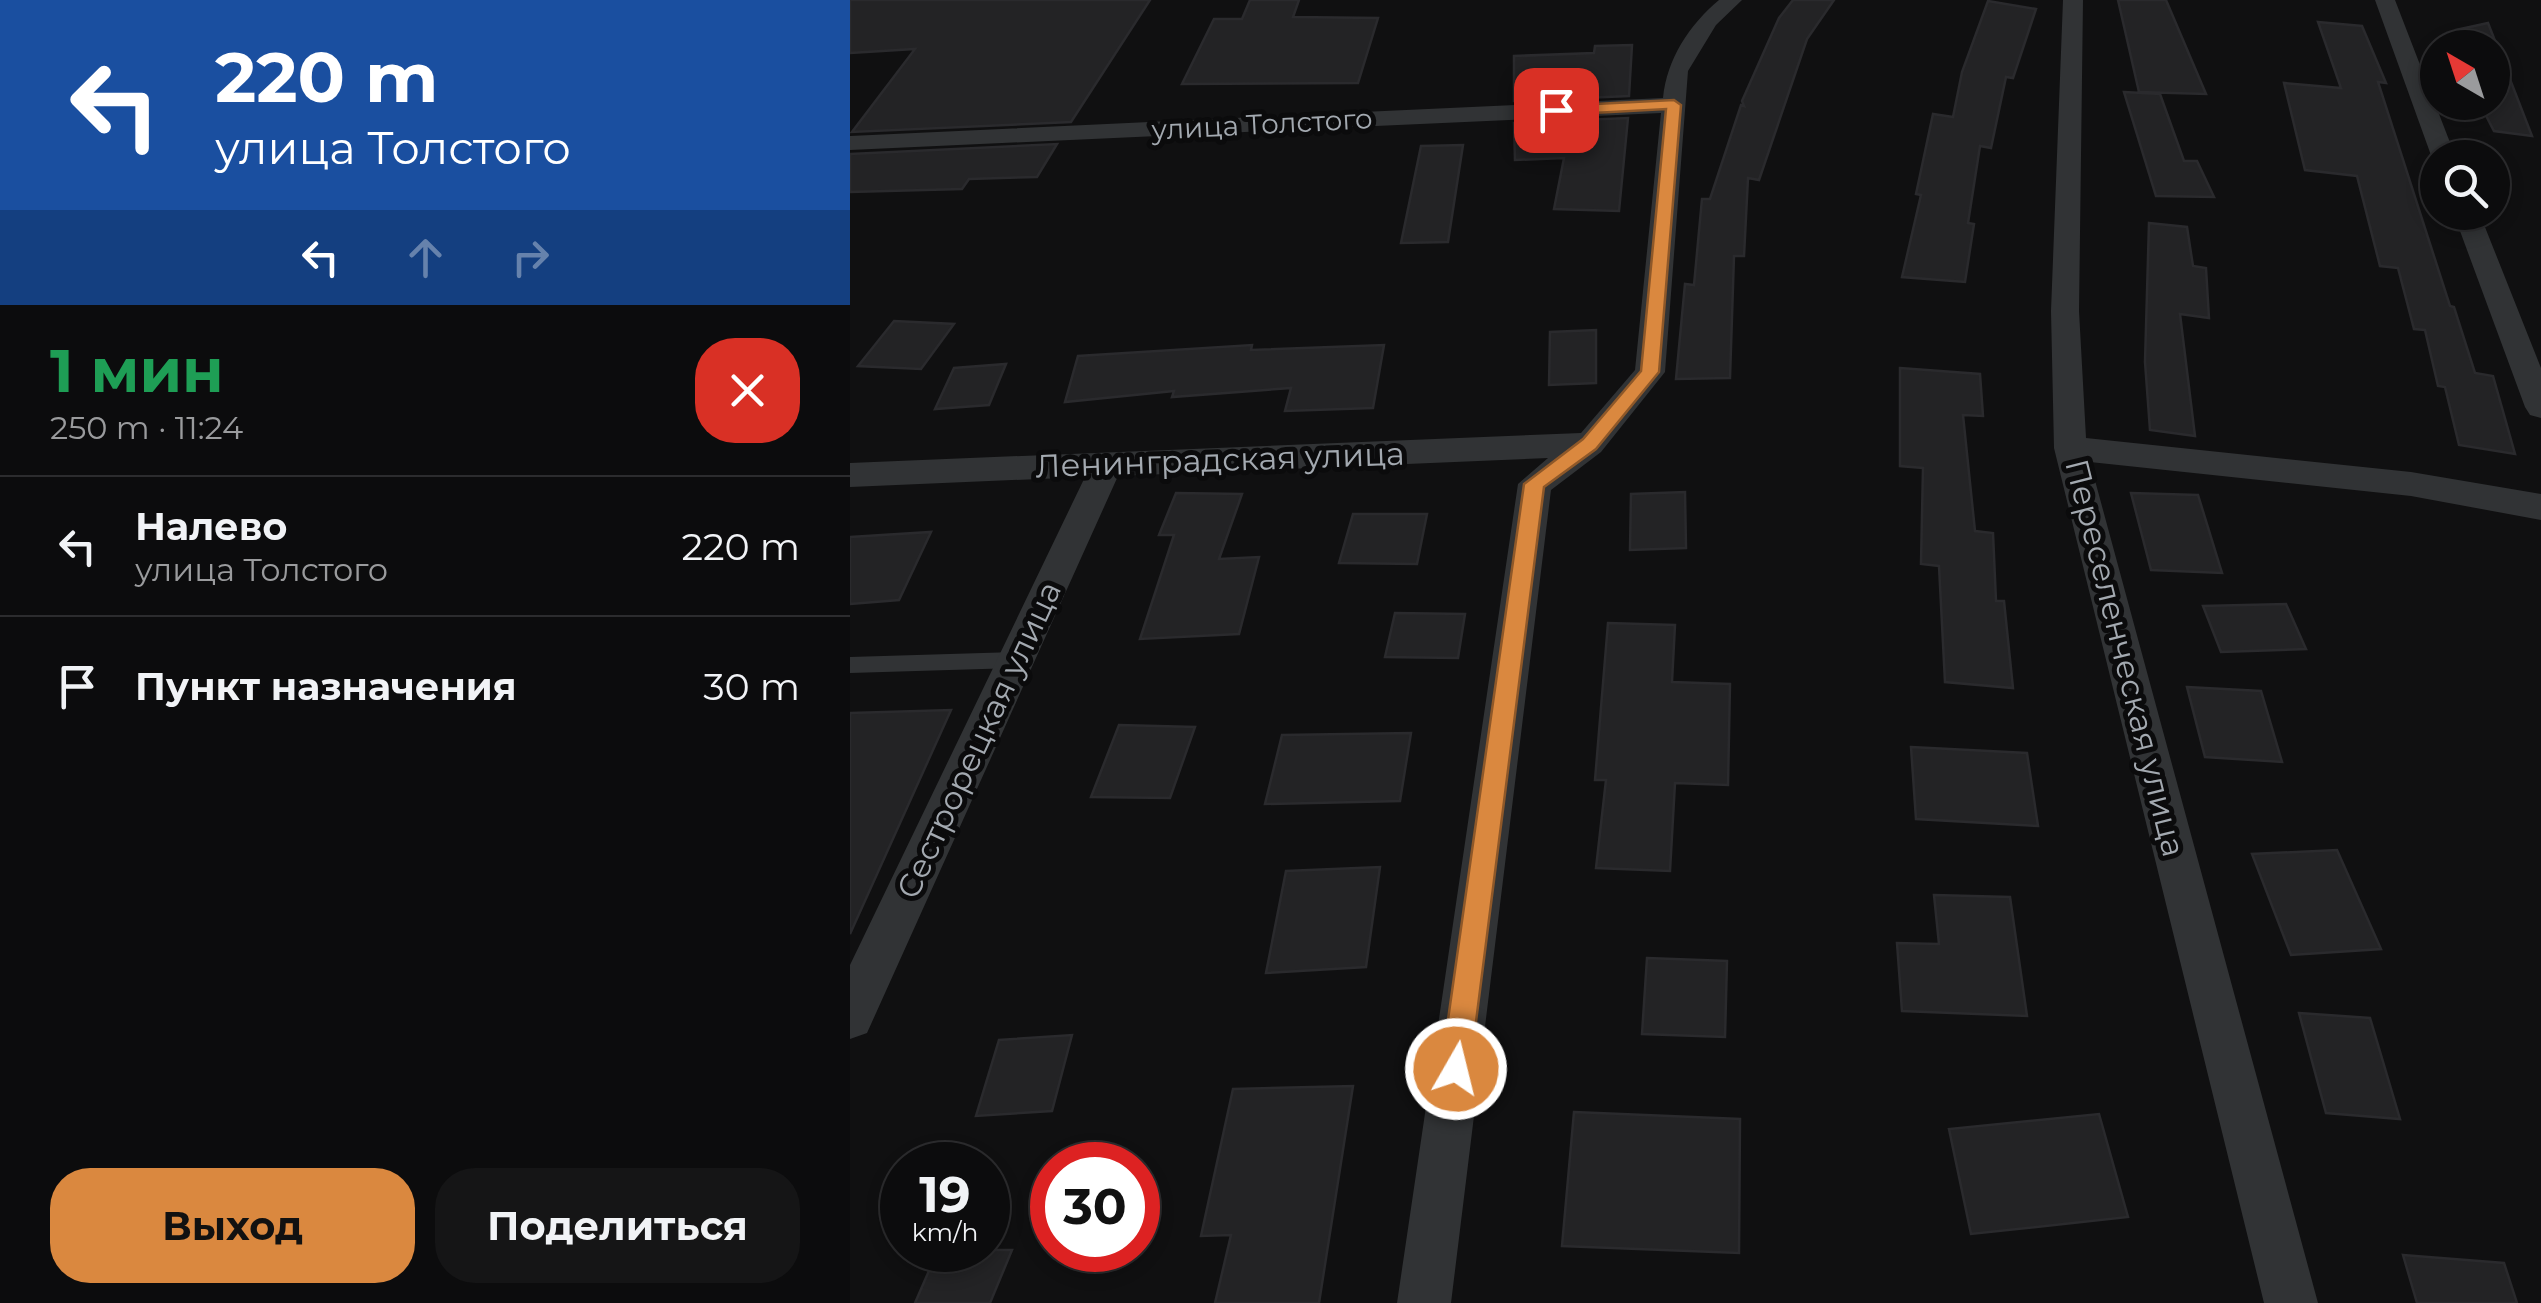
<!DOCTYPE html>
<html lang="ru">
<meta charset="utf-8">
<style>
body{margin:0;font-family:Montserrat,sans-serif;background:#151516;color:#f1f3f6;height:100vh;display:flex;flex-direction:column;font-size:38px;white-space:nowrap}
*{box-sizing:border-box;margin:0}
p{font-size:32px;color:#9a9b9d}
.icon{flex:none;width:55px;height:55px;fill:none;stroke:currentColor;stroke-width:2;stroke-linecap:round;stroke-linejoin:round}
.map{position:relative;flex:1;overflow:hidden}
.drawer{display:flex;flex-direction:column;background:#0c0c0d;width:850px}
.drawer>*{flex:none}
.banner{background:#1a4fa0;color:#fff;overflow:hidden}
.needle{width:65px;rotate:321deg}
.buttons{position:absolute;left:1570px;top:30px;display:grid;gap:20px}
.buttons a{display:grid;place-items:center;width:90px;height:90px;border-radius:50%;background:#0c0c0d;box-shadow:0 5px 15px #0003,0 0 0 2px #2c2c2e;font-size:50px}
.speed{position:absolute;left:30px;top:1142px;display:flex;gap:20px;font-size:50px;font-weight:700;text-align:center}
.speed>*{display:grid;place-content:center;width:130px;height:130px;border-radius:50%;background:#0c0c0d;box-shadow:0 5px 15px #0003,0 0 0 2px #2c2c2e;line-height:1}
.speed small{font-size:25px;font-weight:400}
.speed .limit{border:15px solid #d22;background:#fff;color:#111}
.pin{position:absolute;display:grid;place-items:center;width:85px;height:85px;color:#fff;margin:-42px;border-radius:20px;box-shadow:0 5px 15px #0006}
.me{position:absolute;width:110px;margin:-55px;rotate:8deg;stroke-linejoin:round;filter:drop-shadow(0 0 8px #0008)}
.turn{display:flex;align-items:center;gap:35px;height:210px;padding:0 50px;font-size:45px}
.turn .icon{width:130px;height:130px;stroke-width:2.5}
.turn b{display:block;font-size:70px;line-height:85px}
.lanes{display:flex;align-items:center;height:95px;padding:0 50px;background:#0003;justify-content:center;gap:50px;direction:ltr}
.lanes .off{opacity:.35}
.round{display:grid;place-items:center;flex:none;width:105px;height:105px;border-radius:40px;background:#151516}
.overview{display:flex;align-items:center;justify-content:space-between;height:170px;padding:0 50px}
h1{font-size:60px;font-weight:700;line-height:75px;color:#1e9e55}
.action{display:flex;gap:20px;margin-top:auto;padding:20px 50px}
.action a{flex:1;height:115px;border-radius:40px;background:#da883f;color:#111;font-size:40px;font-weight:700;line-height:115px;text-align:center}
.action a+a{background:#151516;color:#f1f3f6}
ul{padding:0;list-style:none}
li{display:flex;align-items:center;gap:30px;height:140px;padding:0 50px;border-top:2px solid #2c2c2e}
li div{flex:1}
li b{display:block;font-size:38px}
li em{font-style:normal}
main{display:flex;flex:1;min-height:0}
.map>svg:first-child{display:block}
</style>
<main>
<section class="drawer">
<div class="banner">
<div class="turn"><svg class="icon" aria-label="left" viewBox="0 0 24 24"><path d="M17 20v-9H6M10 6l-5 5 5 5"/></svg><div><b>220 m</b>улица Толстого</div></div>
<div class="lanes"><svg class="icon" aria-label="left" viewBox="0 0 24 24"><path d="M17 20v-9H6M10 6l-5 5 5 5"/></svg><svg class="icon off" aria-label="ahead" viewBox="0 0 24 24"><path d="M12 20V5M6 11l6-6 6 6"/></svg><svg class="icon off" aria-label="right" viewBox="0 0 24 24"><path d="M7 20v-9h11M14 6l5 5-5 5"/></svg></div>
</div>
<div class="overview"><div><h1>1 мин</h1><p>250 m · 11:24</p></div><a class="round" style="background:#d93025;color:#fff"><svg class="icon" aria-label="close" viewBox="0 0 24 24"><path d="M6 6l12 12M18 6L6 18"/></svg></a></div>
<ul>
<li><svg class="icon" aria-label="left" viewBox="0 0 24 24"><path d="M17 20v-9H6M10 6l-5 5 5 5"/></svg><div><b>Налево</b><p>улица Толстого</p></div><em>220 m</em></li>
<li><svg class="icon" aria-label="arrive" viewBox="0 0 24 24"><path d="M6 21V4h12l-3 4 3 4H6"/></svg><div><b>Пункт назначения</b></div><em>30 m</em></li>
</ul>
<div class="action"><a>Выход</a><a>Поделиться</a></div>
</section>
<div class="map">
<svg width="1691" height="1303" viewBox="0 0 1691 1303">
<rect width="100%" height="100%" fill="#101011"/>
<path fill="#232325" stroke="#2a2a2d" stroke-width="2.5" d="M0 0H300L221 122 2 132 65 49 0 53Z
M400 0H449L443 17 528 18 508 83 332 84 364 19H392Z
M943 0H984L957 39 909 180 898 178 894 256H884L880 378 826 379 835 284 844 285 852 199H860L891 105 894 106 892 101 929 18Z
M1268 0H1316L1356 94 1289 92Z
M1138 1 1186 9 1163 78 1156 77 1141 148 1130 146 1118 223 1124 224 1115 282 1052 277 1071 195 1066 194 1083 114 1103 117 1112 72Z
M1468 22 1512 26 1536 83 1528 82 1600 306 1604 307 1625 373 1643 376 1665 454 1609 445 1595 387 1588 386 1575 330 1564 329 1548 268 1530 266 1507 176 1455 170 1434 83 1491 88Z
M1638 23 1656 69 1682 136 1644 131 1630 104 1642 102V48H1612L1606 30Z
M782 45 779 96 664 101V56L744 53 745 46Z
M1274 92 1310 94 1334 161H1347L1364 197 1306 196Z
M778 118 769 211 704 209 714 158 665 160 664 123Z
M207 144 187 177 119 179 112 189 0 192V154Z
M613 145 598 242 551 243 571 146Z
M1299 223 1337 227 1343 266 1356 268 1359 318 1330 314 1345 436 1300 430 1295 362Z
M44 321 104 324 71 369 8 366Z
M746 330V383L699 385 700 332Z
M402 345 401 350 534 345 523 408 435 411 441 388 322 397 324 391 215 402 228 356Z
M156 364 139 405 85 409 104 368Z
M1050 368 1130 374 1133 416 1113 415 1125 531 1143 533 1146 601H1154L1163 688 1095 682 1089 566 1071 564 1073 468 1050 466Z
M835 492 836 548 780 550 781 494Z
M326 493 392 494 369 559 409 557 389 634 290 639 324 535H309Z
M1281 493 1348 495 1372 573 1301 570Z
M503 514H577L567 564 489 563Z
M81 532 49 600 0 604V537Z
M1436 604 1456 649 1371 652 1353 606Z
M545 613 615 614 608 658 535 657Z
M758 623 825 625 822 682 880 684 878 785 825 783 820 871 746 868 756 780H745Z
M1337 687 1411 691 1432 762 1355 757Z
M101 710 0 934V713Z
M269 725 345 727 320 798 241 797Z
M561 733 550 801 415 804 432 735Z
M1061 747 1177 753 1188 826 1066 819Z
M1487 850 1531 949 1441 955 1402 854Z
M530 867 516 967 416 973 436 871Z
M1084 895 1160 897 1177 1016 1052 1011 1047 943 1089 944Z
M797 958 877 961 875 1037 792 1034Z
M1449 1013 1520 1018 1550 1119 1476 1113Z
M222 1035 202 1111 126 1116 149 1040Z
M503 1086 469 1303H365L381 1235 351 1236 383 1089Z
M724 1112 890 1119 889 1253 712 1246Z
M1249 1114 1278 1217 1121 1234 1099 1129Z
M88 1250H162L140 1303H65Z
M1553 1255 1654 1263 1667 1303H1567Z"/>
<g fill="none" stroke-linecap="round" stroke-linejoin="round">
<path fill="#313335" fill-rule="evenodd" d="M166 652 172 655 175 660 172 665 166 668 0 673V657Z"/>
<path fill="#313335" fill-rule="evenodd" d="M869 0H892L866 25 838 71 815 372 751 452 701 490 601 1303H547L668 484 698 458 268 476 17 1033 0 1039V965L235 477 0 487V463L731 433 785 370 811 113 0 150V136L813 98C817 59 839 25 869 0Z
M1213 0H1233L1229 311 1236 438 1561 472 1691 494V520L1561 496 1240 462 1468 1303H1414L1204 448 1201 311Z
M1525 0H1545L1606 158H1588V164L1582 158Z
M1603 212H1629L1691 368V418L1680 415 1675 407Z"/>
</g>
<path fill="#da883f" stroke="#8e5829" stroke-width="2.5" d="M824 100 831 105 809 372 746 449 694 487 620 1069 616 1079 606 1084 595 1079 591 1069 674 484 733 439 791 371 816 109 706 115 699 110 706 106Z"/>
<g text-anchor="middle" stroke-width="10" stroke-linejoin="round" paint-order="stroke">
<g font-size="28" fill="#a3a9b0" stroke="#0b0b0c">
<text transform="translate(412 124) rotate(-3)" y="10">улица Толстого</text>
</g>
<g font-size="32" fill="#a3a9b0" stroke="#0b0b0c">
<text transform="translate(370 460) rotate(-2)" y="11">Ленинградская улица</text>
<text transform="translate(1275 658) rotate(76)" y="11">Переселенческая улица</text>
<text transform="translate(129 740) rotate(-65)" y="11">Сестрорецкая улица</text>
</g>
</g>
</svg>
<div class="buttons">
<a><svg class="needle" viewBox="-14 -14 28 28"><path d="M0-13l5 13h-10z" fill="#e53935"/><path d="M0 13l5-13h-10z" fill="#9a9b9d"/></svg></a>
<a><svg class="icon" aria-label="search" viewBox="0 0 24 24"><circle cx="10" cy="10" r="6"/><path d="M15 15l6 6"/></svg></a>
</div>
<div class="speed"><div>19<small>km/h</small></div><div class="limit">30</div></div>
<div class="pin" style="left:706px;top:110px;background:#d93025"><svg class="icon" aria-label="arrive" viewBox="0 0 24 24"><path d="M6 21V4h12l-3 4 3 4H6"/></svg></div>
<svg class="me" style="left:606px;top:1069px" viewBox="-20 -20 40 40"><circle r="17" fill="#da883f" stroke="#fff" stroke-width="3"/><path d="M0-11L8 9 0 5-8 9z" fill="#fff"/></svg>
</div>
</main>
